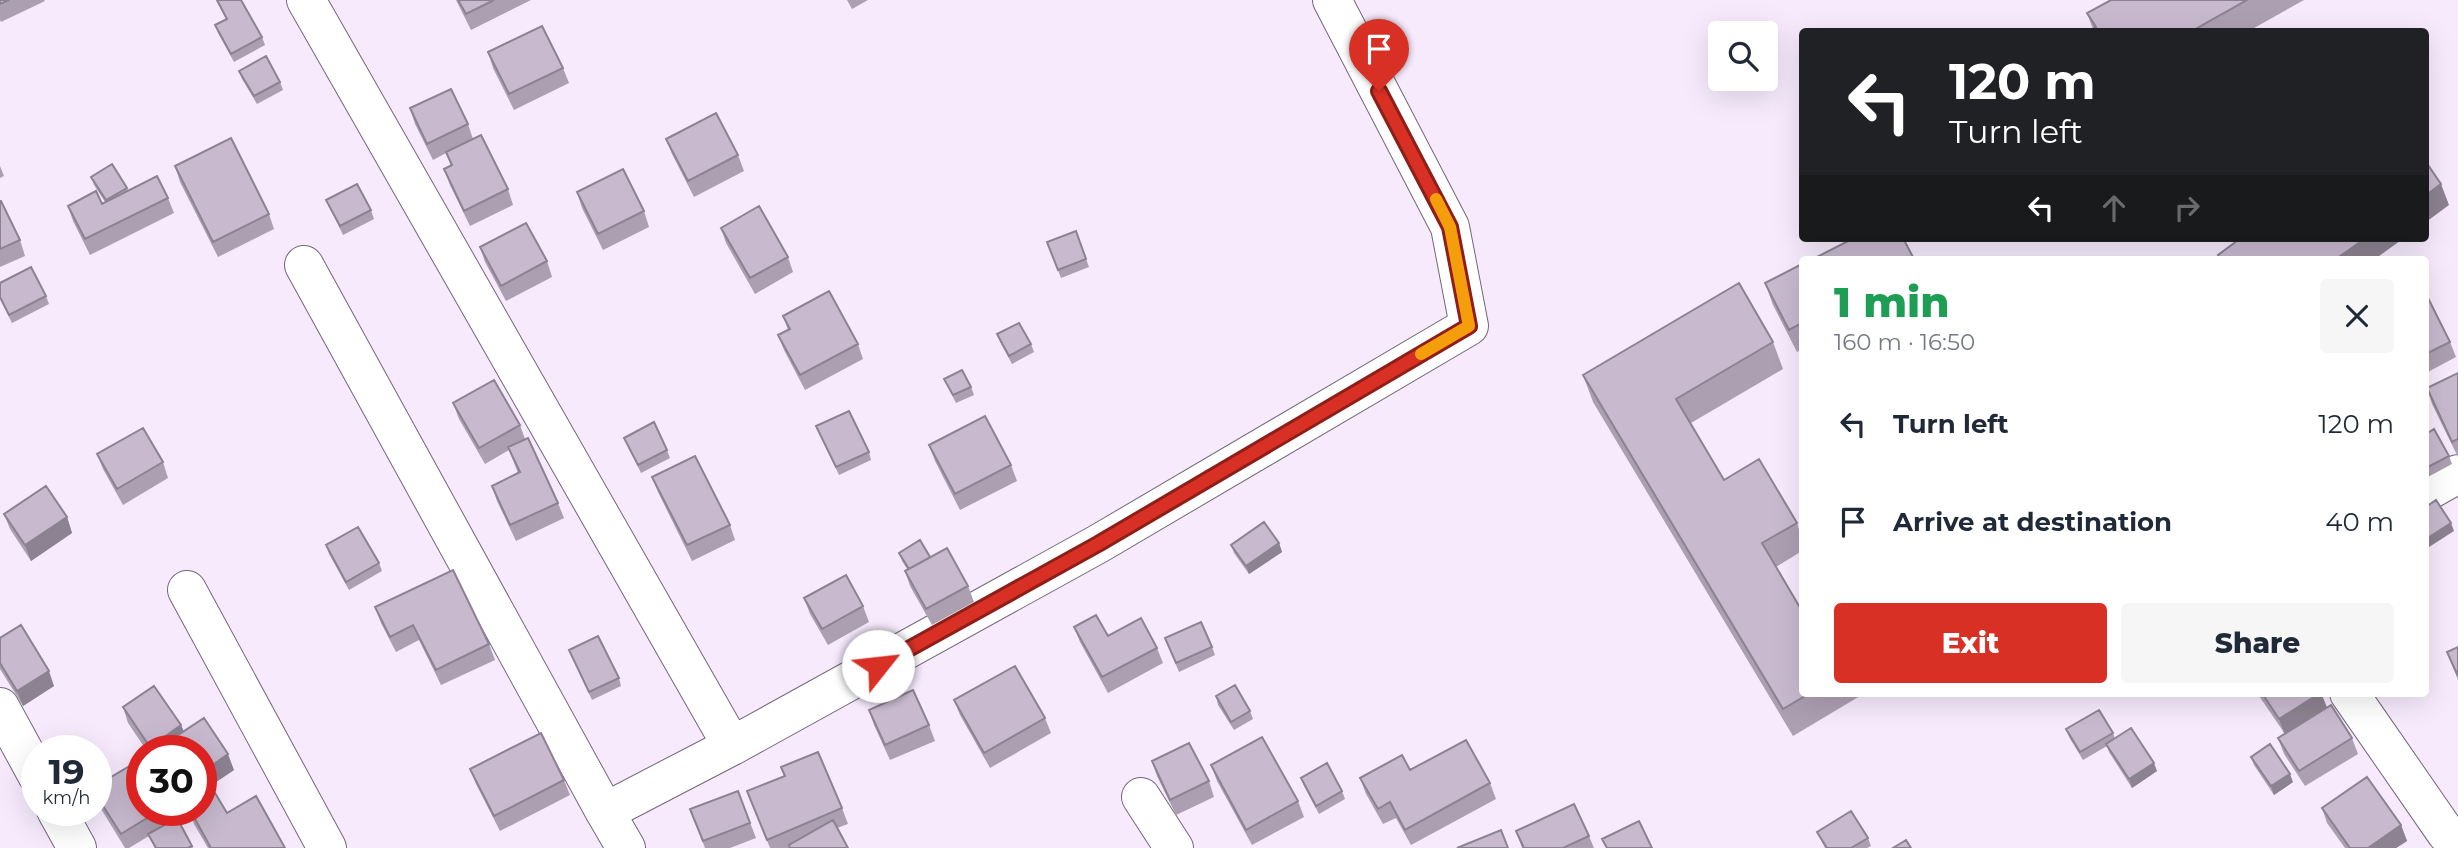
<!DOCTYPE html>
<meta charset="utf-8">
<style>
body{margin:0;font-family:Montserrat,sans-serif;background:#f6f6f7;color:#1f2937;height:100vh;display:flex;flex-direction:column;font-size:26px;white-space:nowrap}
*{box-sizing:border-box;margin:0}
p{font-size:23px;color:#747a83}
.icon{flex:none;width:38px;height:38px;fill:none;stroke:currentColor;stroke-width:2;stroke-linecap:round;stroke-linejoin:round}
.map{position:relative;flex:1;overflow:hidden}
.details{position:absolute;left:1799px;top:256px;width:630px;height:441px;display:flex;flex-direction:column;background:#fff;border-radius:7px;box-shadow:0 7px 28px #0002}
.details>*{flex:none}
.guide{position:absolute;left:1799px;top:28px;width:630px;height:214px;border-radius:7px;box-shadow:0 7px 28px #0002;background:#202124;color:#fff;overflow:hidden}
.fabs{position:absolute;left:1708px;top:21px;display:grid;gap:14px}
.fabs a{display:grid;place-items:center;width:70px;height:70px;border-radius:7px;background:#fff;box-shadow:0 7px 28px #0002;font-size:35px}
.speed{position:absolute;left:21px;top:735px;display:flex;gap:14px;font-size:35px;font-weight:700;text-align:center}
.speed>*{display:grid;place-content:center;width:91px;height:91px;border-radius:50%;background:#fff;box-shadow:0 7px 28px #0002;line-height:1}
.speed small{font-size:18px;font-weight:400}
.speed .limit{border:10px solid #d22;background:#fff;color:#111}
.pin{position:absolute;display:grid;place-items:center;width:60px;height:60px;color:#fff;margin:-72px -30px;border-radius:50% 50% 50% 0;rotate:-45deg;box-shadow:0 0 7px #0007}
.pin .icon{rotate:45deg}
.me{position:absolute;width:77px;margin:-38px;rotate:61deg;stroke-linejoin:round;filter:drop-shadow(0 0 5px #0008)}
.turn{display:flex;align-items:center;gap:24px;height:147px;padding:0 35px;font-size:32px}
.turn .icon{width:91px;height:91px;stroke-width:2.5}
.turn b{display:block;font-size:49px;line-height:60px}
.lanes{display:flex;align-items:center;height:66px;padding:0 35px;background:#0003;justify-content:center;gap:35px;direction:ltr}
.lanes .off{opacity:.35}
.round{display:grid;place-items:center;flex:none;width:74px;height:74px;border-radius:7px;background:#f6f6f7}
.summary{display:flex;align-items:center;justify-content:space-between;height:119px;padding:0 35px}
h1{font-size:42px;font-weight:800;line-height:52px;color:#1e9e55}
.button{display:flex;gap:14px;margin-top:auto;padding:14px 35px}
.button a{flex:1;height:80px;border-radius:7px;background:#d93025;color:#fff;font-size:28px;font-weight:800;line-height:80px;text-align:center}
.button a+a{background:#f6f6f7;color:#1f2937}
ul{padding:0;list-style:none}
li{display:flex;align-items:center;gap:21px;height:98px;padding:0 35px}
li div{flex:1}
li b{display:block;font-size:26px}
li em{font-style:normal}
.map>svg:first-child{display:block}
</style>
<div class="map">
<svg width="2458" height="848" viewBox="0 0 2458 848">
<rect width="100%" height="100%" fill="#f6eafc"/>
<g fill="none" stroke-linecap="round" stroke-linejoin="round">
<g stroke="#75677b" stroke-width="40">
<path id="street" d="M306 0 732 746
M304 265 605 812
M2426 492 2458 474
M187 590 327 848
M2349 693 2446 833 2458 846
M0 707 37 775
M1141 797 1174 848
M56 810 77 848
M626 848 605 812 732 746 1098 544 1469 326 1450 227 1332 0"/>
</g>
<use href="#street" stroke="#fff" stroke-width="38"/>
</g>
<path fill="#ac9fb2" d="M0 0H44L45 1 1 22 0 20Z
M216 0 262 37 265 45 234 62 218 33 215 25 226 19Z
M456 0H531L471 30Z
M847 0H868L852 9Z
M2111 0H2304L2247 32H2088L2093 29 2087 13Z
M488 52 563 68 569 83 514 110 493 68Z
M239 71 280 82 283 90 257 104 242 79Z
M410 108 468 124 473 139 508 189 513 205 470 226 450 185 444 169 451 166 446 153 433 160 415 124Z
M666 139 738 155 744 171 694 197 672 154Z
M0 166 4 176 0 178Z
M175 166 269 214 274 229 218 257 180 182Z
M91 177 127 188 128 190 168 198 174 213 90 255 73 221 68 206 102 204 105 202 94 185Z
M577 192 644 211 649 227 603 250 582 208Z
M326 200 371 210 374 219 343 235Z
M0 201 20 240 25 256 0 267Z
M721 228 788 257 793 272 755 294 726 243Z
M1076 231 1089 267 1061 278 1047 242Z
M480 247 547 261 552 277 506 301 485 262Z
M1802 264V349L1797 352 1773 305 1765 283Z
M0 283 46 296 49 304 12 323 0 299Z
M2426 300 2450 342 2456 357 2426 373Z
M783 316 858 344 863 359 805 390 784 350 778 335 788 330Z
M997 334 1031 344 1034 352 1012 364 1000 342Z
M1773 342 1783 369 1691 423 1724 480 1797 523 1802 539V551L1776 567 1802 693H1865L1793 736 1593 402 1583 375Z
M2458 373V457L2432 404 2427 388Z
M944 379 971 387 974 395 956 403Z
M453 403 520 425 525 439 558 503 564 518 516 541 497 501 492 486 518 473 509 450 485 464 459 419Z
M816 426 869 452 871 460 839 475Z
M2426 434 2449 456 2452 464 2426 478Z
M624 438 667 450 670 458 641 473Z
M929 445 1011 465 1017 481 960 510 935 461Z
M97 454 163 462 168 478 123 505 103 469Z
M652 477 730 525 735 540 692 561 658 492Z
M4 514 67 517 72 533 31 561 10 529Z
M1279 543 1282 552 1249 574 1234 553 1231 545Z
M326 545 379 563 382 571 349 590 329 554Z
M899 553 930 557 968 586 974 602 932 625 910 586 905 571 907 569 902 561Z
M804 598 863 606 869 622 828 645 810 614Z
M375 607 489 644 495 660 441 685 419 640 396 652 381 623Z
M1074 627 1157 648 1163 663 1108 693 1080 642Z
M0 638 54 686 23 706 0 669Z
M1165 638 1212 647 1215 655 1179 672Z
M2458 647V680L2447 652Z
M569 650 619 678 621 686 592 700Z
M2257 693H2321L2327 707 2352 738 2358 754 2305 786 2284 754 2278 738 2285 734Z
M1216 696 1250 711 1253 719 1234 730 1218 705Z
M954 700 1045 718 1051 733 990 768 960 715Z
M123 707 181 725 184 732 234 770 201 792V751H147L128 723Z
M869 710 929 725 935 741 890 760 874 725Z
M2066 729 2113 733 2115 739 2157 771 2132 788 2109 752 2107 746 2083 760 2069 737Z
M2251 757 2293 782 2274 795 2254 765Z
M1152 761 1209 781 1214 797 1176 815 1157 776Z
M1211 765 1298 801 1304 817 1252 845 1217 781Z
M470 769 564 780 570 795 500 831 476 784Z
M1410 770 1490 783 1496 799 1411 845 1396 818 1383 824 1366 794 1360 778Z
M1301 778 1342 791 1345 799 1319 814 1304 786Z
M96 786 142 810H168L172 821 177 818 193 848H155L149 836 129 848H125L98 804 96 799Z
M738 791 756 838 730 848H705L690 809Z
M747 791 842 808 848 824 837 828 848 848H770Z
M2322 808 2401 825 2407 841 2396 848H2345L2327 823Z
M189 810 227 813 285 848H208L194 824Z
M1516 831 1589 836 1594 848H1522Z
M1817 832 1868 838 1871 846 1867 848H1825Z"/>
<path fill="#8c8291" d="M2441 184 2449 205 2426 222V195Z
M2366 238H2404L2375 259H2336Z
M67 517 72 533 31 561 25 545Z
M2451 523 2454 531 2426 549V539Z
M1279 543 1282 552 1249 574 1246 566Z
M49 671 54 686 23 706 17 691Z
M2320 693H2321L2327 708 2285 735 2279 719Z
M181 725 187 740 160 747 161 751H151L150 747Z
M228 754 234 770 201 792V773Z
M2154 763 2157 771 2132 788 2129 779Z
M2290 774 2293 782 2274 795 2271 786Z
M2401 825 2407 841 2396 848H2368Z"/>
<path fill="#c8b9cf" stroke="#8c8291" stroke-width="2" d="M0 0H9L0 4Z
M217 0H241L262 37 231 54 215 25 227 19Z
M458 0H494L466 14Z
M2111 0H2247L2190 32H2088L2096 27 2087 13Z
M542 26 563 68 509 94 488 52Z
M266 56 280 82 254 96 239 71Z
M451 89 468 124 427 144 410 108Z
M716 113 738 155 688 181 666 139Z
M481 135 508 189 464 211 444 169 452 165 446 152Z
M231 138 269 214 213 242 175 166Z
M2426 162 2441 184 2426 195Z
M112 164 127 188 106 200 91 177Z
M623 169 644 211 598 234 577 192Z
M157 176 168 198 85 239 68 206 96 191 102 204Z
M357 184 371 210 340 226 326 200Z
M0 201H1L20 240 0 249Z
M759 206 788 257 750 278 721 228Z
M526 223 547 261 501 286 480 247Z
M1076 231 1086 259 1058 270 1047 242Z
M1854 238H1903L1914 259H1813Z
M2241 238H2366L2336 259H2221L2218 255Z
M1802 264V323L1789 330 1765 283Z
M31 267 46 296 9 315 0 297V283Z
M1739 283 1773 342 1676 399 1724 480 1759 459 1797 523 1762 543 1802 611V693H1810L1783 709 1583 375Z
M829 291 858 344 800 375 778 335 790 329 783 316Z
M2428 298 2450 342 2426 354V300Z
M1019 323 1031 344 1009 356 997 334Z
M962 370 971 387 953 395 944 379Z
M2458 373V439L2452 442 2427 388Z
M494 380 520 425 479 448 453 403Z
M849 411 869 452 836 467 816 426Z
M985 416 1011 465 955 494 929 445Z
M654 422 667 450 638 465 624 438Z
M143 428 163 462 117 489 97 454Z
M2434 429 2449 456 2426 468V434Z
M528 438 558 503 510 525 492 486 520 472 508 447Z
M695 456 730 525 687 545 652 477Z
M46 486 67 517 25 545 4 514Z
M2436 500 2451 523 2426 539V507Z
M1264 522 1279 543 1246 566 1231 545Z
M358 527 379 563 346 582 326 545Z
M920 540 930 557 909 569 899 553Z
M947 548 968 586 926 609 905 571Z
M453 570 489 644 436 670 413 625 390 637 375 607Z
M846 575 863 606 822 629 804 598Z
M1096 615 1108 636 1141 618 1157 648 1102 677 1074 627Z
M1201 622 1212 647 1176 663 1165 638Z
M21 625 49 671 17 691 0 663V638Z
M598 636 619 678 589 692 569 650Z
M2458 647V676L2447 652Z
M1015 666 1045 718 984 753 954 700Z
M1235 685 1250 711 1231 722 1216 696Z
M154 686 181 725 150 747 123 707Z
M913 690 929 725 885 745 869 710Z
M2262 693H2320L2279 719Z
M2331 705 2352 738 2299 771 2278 738Z
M2099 710 2113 733 2080 752 2066 729Z
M204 718 228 754 201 773V751H162L160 747Z
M2131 728 2154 763 2129 779 2106 744Z
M541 733 564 780 494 816 470 769Z
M1262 737 1298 801 1246 830 1211 765Z
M1466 740 1490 783 1405 830 1390 802 1378 809 1360 778 1402 755 1410 770Z
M1189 743 1209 781 1170 800 1152 761Z
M2270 744 2290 774 2271 786 2251 757Z
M818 752 842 808 767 840 747 791 785 776 781 767Z
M138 761 142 767V810H160L121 834 96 795V786Z
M1327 763 1342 791 1316 806 1301 778Z
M2367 777 2401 825 2368 848H2350L2322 808Z
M738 791 750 823 703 841 690 809Z
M215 793 227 813 256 796 285 848H211L190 810H201V801Z
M1574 804 1589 836 1563 848H1524L1516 831Z
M1851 811 1868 838 1851 848H1827L1817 832Z
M177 818 192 846 188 848H156L148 834Z
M833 820 848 848H790L789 845Z
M1639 821 1652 848H1607L1602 839Z
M1501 830 1508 848H1457Z
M1906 840 1911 848H1893Z"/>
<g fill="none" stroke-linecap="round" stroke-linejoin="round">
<g stroke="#8d1f18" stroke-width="18">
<path id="route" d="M878 666 1098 544 1469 326 1450 227 1379 91"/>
</g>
<use href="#route" stroke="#d93025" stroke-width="12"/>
<path stroke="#f59e0b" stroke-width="12" d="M1421 354 1469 326 1450 227 1436 199"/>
</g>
</svg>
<div class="fabs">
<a><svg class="icon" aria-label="search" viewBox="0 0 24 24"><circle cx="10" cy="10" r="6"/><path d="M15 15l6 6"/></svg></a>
</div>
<div class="speed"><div>19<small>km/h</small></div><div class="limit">30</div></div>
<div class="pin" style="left:1379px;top:91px;background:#d93025"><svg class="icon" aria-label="arrive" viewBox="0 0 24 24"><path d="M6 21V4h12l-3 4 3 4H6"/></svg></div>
<svg class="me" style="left:878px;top:666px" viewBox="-20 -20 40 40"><circle r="19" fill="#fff"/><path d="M0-13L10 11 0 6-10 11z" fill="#d93025"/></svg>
<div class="guide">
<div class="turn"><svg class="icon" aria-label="left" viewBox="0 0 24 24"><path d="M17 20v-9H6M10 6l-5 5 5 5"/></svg><div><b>120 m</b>Turn left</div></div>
<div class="lanes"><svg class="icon" aria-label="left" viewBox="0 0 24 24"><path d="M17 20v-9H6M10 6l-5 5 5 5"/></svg><svg class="icon off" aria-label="ahead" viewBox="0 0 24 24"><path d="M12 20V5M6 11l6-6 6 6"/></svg><svg class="icon off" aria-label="right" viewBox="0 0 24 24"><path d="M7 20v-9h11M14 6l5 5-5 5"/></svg></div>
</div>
<section class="details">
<div class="summary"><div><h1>1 min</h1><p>160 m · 16:50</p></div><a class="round"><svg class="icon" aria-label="close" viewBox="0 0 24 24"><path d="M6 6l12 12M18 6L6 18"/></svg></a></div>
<ul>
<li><svg class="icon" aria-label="left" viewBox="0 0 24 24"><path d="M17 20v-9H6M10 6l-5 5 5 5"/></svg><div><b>Turn left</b></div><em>120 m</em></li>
<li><svg class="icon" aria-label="arrive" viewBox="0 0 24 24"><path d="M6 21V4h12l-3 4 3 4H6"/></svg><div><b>Arrive at destination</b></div><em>40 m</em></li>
</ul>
<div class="button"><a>Exit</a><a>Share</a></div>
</section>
</div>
